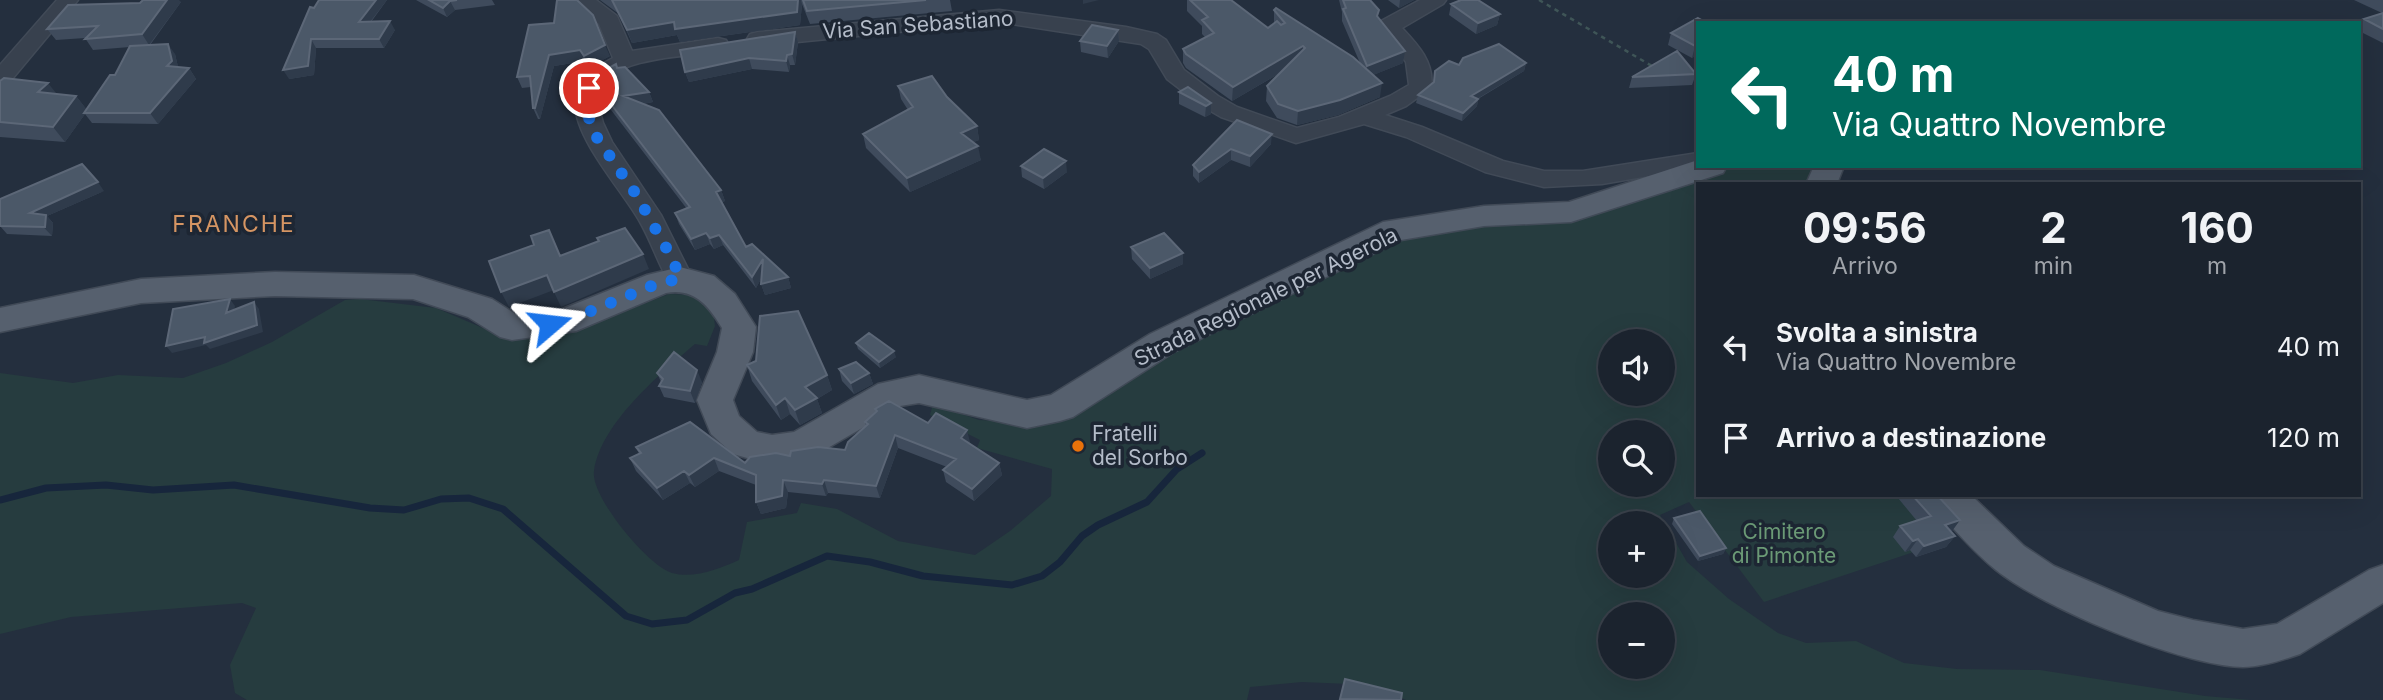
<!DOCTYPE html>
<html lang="it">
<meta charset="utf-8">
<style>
body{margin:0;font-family:Inter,sans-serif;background:#282f3a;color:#f1f3f6;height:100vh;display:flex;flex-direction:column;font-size:26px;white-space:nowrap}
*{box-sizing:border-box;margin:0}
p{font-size:23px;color:#a0a4aa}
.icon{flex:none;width:38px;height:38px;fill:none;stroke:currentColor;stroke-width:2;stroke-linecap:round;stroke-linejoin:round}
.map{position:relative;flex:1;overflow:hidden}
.details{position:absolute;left:1696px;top:182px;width:665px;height:315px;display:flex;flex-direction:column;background:#1b232e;border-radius:0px;box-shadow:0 7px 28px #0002,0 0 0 2px #39404a}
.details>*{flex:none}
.hud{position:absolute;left:1696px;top:21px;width:665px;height:147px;border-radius:0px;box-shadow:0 7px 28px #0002,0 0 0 2px #39404a;background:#00695c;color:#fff;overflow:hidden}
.fabs{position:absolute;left:1598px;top:329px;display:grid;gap:14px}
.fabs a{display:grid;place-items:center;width:77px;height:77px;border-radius:50%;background:#1b232e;box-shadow:0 7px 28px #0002,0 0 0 2px #39404a;font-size:35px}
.pin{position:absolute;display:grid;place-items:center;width:60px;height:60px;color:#fff;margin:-30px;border:4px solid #fff;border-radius:50%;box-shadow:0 2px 7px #0007}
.me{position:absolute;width:77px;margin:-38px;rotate:73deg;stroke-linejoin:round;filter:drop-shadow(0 0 5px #0008)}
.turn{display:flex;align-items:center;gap:24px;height:147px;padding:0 21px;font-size:32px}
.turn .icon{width:91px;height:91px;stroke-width:2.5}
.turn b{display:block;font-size:49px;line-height:60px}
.eta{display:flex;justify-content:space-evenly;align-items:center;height:119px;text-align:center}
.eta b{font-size:42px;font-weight:700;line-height:49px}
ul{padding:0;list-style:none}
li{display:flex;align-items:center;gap:21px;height:91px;padding:0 21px}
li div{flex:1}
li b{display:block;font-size:26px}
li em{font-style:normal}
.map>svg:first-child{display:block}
</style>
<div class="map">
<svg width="2383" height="700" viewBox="0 0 2383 700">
<rect width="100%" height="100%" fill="#242f3e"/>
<path fill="#263c3f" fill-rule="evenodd" d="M1737 166H1820L1810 184H1698V495H1914L1953 539 1764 602 1689 502 1660 515 1687 562 1729 599 1778 633 1806 643 1856 641 1904 663 1957 669 2040 670 2205 696 2251 700H1406L1373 685 1302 682 1250 687 1247 700H247L235 693 230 665 256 608 242 603 71 617 0 634V373L73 383 118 375 183 378 226 363 272 342 345 300 360 299 436 308 497 334 539 339 568 333 669 294 695 295 713 310 715 326 707 346 695 344C660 374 601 423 594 471 590 496 648 566 672 573 694 579 719 569 739 560L747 522 797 513 801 503 837 509 898 541 975 555 1010 531 1051 496 1052 469 977 448 980 440 930 415 933 404 979 420 1018 422 1164 349 1393 243 1431 231 1566 219ZM1610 341H1662V394H1610ZM1610 432H1662V485H1610ZM1610 523H1662V576H1610ZM1610 614H1662V667H1610Z"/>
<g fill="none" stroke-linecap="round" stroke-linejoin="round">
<path stroke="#17263c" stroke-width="7" d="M0 500 46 488 106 485 153 490 234 485 370 508 404 510 441 499 469 498 503 509 626 616 652 624 687 620 735 593 752 589 827 556 870 562 923 576 1012 585 1042 576 1060 562 1082 536 1098 525 1147 502 1177 469 1202 453"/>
<g stroke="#414a57" stroke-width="3">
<path id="minor" d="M57 0H78L8 84 0 86V65Z
M573 0H596L617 16 632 51 718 38 726 40 729 45 726 50 718 52C689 56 611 57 600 90 597 102 600 112 603 123L612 142 661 215 693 279 689 286 680 288 671 286C659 266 652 243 640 222 622 190 577 142 575 105 574 81 594 68 613 58L599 24Z
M1420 0H1446L1443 4 1402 28C1418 45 1435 63 1431 88L1406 106 1385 115 1422 127 1503 161 1544 171H1583L1698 153V166H1707L1602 184 1544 187 1485 172 1406 137 1364 124 1296 143 1221 117 1202 106 1167 79 1149 49 1141 44 999 22 758 46 750 44 747 39 750 34 758 32 999 10 1126 27 1157 34 1166 40 1184 70 1218 96 1237 107 1297 128 1339 117 1390 96 1409 85 1406 62 1378 26 1381 21Z"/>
</g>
<g stroke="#414a57" stroke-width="3">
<path id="major" d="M1698 160V166H1727L1723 173 1571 222 1484 226 1401 240 1174 352 1073 417 1060 421 1027 428 919 403 900 406 814 456 772 465 733 454 711 434 697 400 717 352 722 328C708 305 694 288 666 293L576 331 512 340 500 337 468 317 413 299 275 296 141 303 0 332V308L141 279 275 272 414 275 492 299 517 315 560 310 647 275 680 267 714 276 735 294 756 327 753 352 733 400 739 416 757 432 772 435 794 432 878 384 919 375 1027 400 1051 395 1150 334 1383 222 1484 206 1569 202Z
M1814 166H1844L1837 184H1806Z
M1927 495H1971L2024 546 2054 566 2158 611 2193 620 2243 629 2277 624 2369 570 2383 565V603L2300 654C2283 660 2261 667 2243 667 2183 666 2043 608 1996 570 1973 552 1953 527 1932 506Z"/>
</g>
<path stroke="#3f5557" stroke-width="2.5" stroke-dasharray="4.5 4.5" stroke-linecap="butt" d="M1539 0 1652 66"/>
<use href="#minor" fill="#38414e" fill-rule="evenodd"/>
<use href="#major" fill="#56606e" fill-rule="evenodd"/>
</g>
<path fill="#3f4b5c" d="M319 0H387L371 22 395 30 384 48H316L314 75 289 79 314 8Z
M416 0H492L495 5 455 10 447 17Z
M600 0H950L952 11 810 24 802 4 800 25 680 42 677 35 632 43 619 14Z
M1187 0H1231L1268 28 1274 24V10L1360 63 1342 21V12L1339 0H1370L1378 17 1403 63 1373 75 1380 97 1338 115 1297 125 1277 118 1266 101 1267 86 1280 73 1232 101 1186 68 1183 63V49L1205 37 1202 34V26L1187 11Z
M1388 0H1414L1399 8Z
M2354 0H2383V43L2359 31V26L2364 19 2382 13Z
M181 2 150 45 175 54 178 67 189 68 196 79 158 124 92 123 85 114 65 142 0 137V81L57 94 76 96 86 109 115 75 130 47 93 50 85 38 56 40 47 29Z
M1451 4 1500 14 1497 25 1476 34 1449 15Z
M1698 23V54L1692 58 1668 45 1671 33Z
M529 25 610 56 589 67 585 61 554 66 540 119H538L533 108 531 87 522 88 517 77Z
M1118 30 1119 41 1108 58 1081 52 1080 41Z
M795 32 798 42 795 65H790L789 72 752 69 689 82 685 72Z
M1526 63 1524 71 1478 99 1477 106 1462 121 1416 103 1418 95 1459 65Z
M616 64 618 68 649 92 653 102 643 104 721 190 725 201 722 202 746 247 788 277 791 288 765 295 761 284 762 277 756 288 723 245 714 249 710 244 695 250 679 224 675 213 687 209 611 110 603 111Z
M1696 74 1692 85 1629 88 1632 77Z
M898 86 947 97 977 126 979 140 973 142 981 160 910 192 866 148 863 134 908 110 901 99Z
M1179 92 1211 103V114L1205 117 1179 104Z
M1237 120 1271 144 1250 167 1231 160 1199 183 1193 176V165Z
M1021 166 1067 172 1044 189 1022 177Z
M104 191 47 216 53 223 52 236 7 234 0 226Z
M1131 247 1183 253V264L1150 279 1132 259Z
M856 343 896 357 880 368 858 349Z
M747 365 827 375 832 390 817 399 822 413 800 425 790 414 781 420 752 381Z
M839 369 869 373 873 384 854 394 842 381Z
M657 373 702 382 695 403 664 397 659 386 661 382Z
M875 409 928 423 970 442 969 443 999 463 1002 475 974 501 946 482 943 470 947 467 898 448 880 498 828 493 826 496 788 492 786 508 761 514 756 502V485L719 471 695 487 690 483 663 500 636 471 630 458 639 454 636 447 745 463 790 456 845 450 866 426 865 422 876 411Z
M1900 495H1937L1960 520 1952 531 1951 532 1955 536 1946 547 1916 557 1910 550 1905 552 1893 537 1900 526 1917 521 1898 498Z
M1674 518 1726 548 1723 554 1698 561 1672 524Z"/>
<path fill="#2f3b4b" d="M167 0H179L181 2 149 45 142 34Z
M376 0H387L363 31 359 22Z
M798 0H801L802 4 800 25 680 42 677 35 632 43 627 30Z
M1083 0H1099L1083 4Z
M1400 0H1414L1399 8Z
M450 1 455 10 447 17 443 8Z
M1500 14 1497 25 1476 34 1478 23Z
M390 21 395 30 384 48 379 39Z
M1118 30 1119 41 1108 58 1107 46Z
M795 32 798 42 795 65 792 54Z
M311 39 316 48 314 75 289 79 283 70Z
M168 44 175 54 179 71 167 66Z
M605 45 610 56 589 67 584 56Z
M1698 45V54L1692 58 1695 46Z
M1303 46 1302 60 1232 101 1233 87Z
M580 50 585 61 554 66 540 119 535 108 549 55Z
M1405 51 1403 63 1366 78 1367 66Z
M787 55 790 65 789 72 786 61Z
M749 58 752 69 689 82 685 72Z
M1526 63 1524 71 1470 103 1471 96Z
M189 68 196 79 158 124 150 113Z
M48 83 60 98 38 92Z
M1382 83 1380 97 1338 115 1297 125 1298 111Z
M649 92 653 102 628 107 623 96Z
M76 96 88 111 84 113 85 114 65 142 53 127Z
M607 99 611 110 603 111 598 100Z
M1478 99 1477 106 1462 121 1463 113Z
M1211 103V114L1205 117 1206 106Z
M977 126 979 140 963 147 961 133Z
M1272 134 1271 144 1250 167V156Z
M978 146 981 160 910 192 907 178Z
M1231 149V160L1199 183V172Z
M1066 161 1067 172 1044 189 1043 178Z
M98 182 104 191 47 216 53 223 52 236 30 213Z
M721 190 725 201 720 203 716 192Z
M706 233 710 244 695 250 691 239Z
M719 235 723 245 714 249 710 238Z
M1183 253V264L1150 279V268Z
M643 254 649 269 561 307 554 292Z
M763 259 766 270 756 288 752 277Z
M547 275 554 290 509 307 501 292Z
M788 277 791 288 765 295 761 284Z
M230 299 235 306 232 320 226 313Z
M254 302 259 309 263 332 210 349 206 345 172 353 166 346Z
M894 351 896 357 880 368 879 362Z
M697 370 702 382 695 403 690 391Z
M869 373 873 384 854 394 851 383Z
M827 375 832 390 817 399 822 413 800 425 795 410 805 387Z
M785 398 790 414 781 420 776 405Z
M967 430 970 442 963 450 961 438Z
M895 435 898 448 880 498 876 486Z
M714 458 719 471 695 487 689 475Z
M999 463 1002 475 974 501 972 489Z
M684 471 690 483 663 500 657 488Z
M783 480 788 492 786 508 761 514 756 502Z
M824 480 828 493 826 496 822 484Z
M1960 520 1952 531 1937 536 1945 525Z
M1955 536 1946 547 1916 557 1924 546Z
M1918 539 1910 550 1905 552 1913 541Z
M1726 548 1723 554 1698 561 1700 556Z"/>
<path fill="#4b5868" stroke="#5c6777" stroke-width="2" d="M143 0H167L142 34 85 39 98 26 47 29 68 5 140 3Z
M319 0H376L359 22 390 21 379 39H311L308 66 283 70 310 7 314 8Z
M429 0H457L450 1 443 8Z
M557 0H577L593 15 605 45 584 56 580 50 549 55 535 108H533L530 76 517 77 529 25 554 23Z
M612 0H798L797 12 675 29 674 22 627 30Z
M803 0H926L807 11Z
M1190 0H1231L1268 28 1277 21 1281 25 1285 23 1274 10 1276 8 1353 57 1382 83 1340 100 1298 111 1278 104 1267 86 1305 48 1303 46 1233 87 1186 54 1183 49 1214 33 1202 20 1208 17Z
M1343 0H1370L1379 10 1377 16 1405 51 1367 66 1343 9 1346 8Z
M1461 0H1478L1500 14 1478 23 1451 4Z
M2383 13V29L2364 19Z
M1698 18 1707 23H1698V45L1695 46 1671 33Z
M1092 25 1118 30 1107 46 1080 41Z
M795 32 792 54 787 55 786 61 749 58 685 72 680 50Z
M168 44 172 61 167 66 189 68 150 113H84L110 75H115L130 46Z
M1499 44 1526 63 1471 96 1478 99 1463 113 1418 95 1434 82 1435 71 1449 61 1459 65 1463 58Z
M1677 51 1696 74 1632 77Z
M616 64 617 68 625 67 649 92 623 96 659 110 721 190 716 192 746 247 752 244 788 277 761 284 763 259 752 277 719 235 710 238 706 233 691 239 675 213 690 207 607 99 598 100V86L603 71Z
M932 76 947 97 977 126 961 133 978 146 907 178 863 134 913 107 898 86Z
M4 78 48 83 38 92 76 96 53 127 0 122V81Z
M1188 87 1211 103 1206 106 1179 92Z
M1237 120 1272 134 1250 156 1231 149 1199 172 1193 165Z
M1044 149 1066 161 1043 178 1021 166Z
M82 164 98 182 30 213 46 215 45 227 0 226V199Z
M625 228 643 254 554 292 547 275 501 292 489 261 534 245 531 236 549 230 560 256 599 241 597 238Z
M1164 233 1183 253 1150 268 1131 247Z
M230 299 226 313 254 302 257 325 204 343 205 337 166 346 173 309Z
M798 311 827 375 805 387 817 398 795 410 785 398 776 405 747 365 756 361 760 316Z
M869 333 894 351 879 362 856 343Z
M674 352 697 370 690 391 659 386 663 379 657 373Z
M856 362 869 373 851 383 839 369Z
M889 401 928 423 936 413 967 430 961 438 999 463 972 489 943 470 956 459 895 435 876 486 824 480 822 484 783 480 782 496 756 502V475L714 458 689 475 684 471 657 488 630 458 641 453 636 447 690 422 745 463 750 457 776 453 790 456 791 451 818 447 845 450 848 442 868 424 865 422 877 411 875 409Z
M1912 495H1937L1960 520 1945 525 1955 536 1924 546 1918 539 1913 541 1900 526 1931 516Z
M1700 511 1726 548 1700 556 1674 518Z
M1345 679 1402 693 1401 700 1340 699Z"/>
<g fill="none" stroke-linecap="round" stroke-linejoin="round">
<path stroke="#1a73e8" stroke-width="12" stroke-dasharray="0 21.6" d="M550 324 564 322 659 283 680 279 673 260 636 194 591 129 587 106 589 88"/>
</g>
<circle fill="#e8710a" stroke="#1d2633" stroke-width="2.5" cx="1078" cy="446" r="7"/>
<g text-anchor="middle" stroke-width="7" stroke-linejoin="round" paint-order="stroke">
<g font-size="21" fill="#b4bcc9" stroke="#1d2633">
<text transform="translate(918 25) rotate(-4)" y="7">Via San Sebastiano</text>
<text transform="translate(1266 297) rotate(-26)" y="7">Strada Regionale per Agerola</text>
</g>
<g font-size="21" fill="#b4bcc9" stroke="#1d2633" text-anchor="start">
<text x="1092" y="441">Fratelli<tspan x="1092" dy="24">del Sorbo</tspan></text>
</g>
<g font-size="21" fill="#6b9a76" stroke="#1d2633">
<text x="1784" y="539">Cimitero<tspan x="1784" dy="24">di Pimonte</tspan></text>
</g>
<g font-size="23" letter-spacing="2" fill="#d59563" stroke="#1d2633">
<text x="234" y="232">FRANCHE</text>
</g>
</g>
</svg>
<div class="fabs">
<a><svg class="icon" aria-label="sound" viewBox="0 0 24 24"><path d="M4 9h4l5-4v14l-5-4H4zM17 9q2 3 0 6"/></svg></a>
<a><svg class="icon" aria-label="search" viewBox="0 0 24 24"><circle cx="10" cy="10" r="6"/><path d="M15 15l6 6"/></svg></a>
<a>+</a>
<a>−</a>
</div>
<div class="pin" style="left:589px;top:88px;background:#d93025"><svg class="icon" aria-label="arrive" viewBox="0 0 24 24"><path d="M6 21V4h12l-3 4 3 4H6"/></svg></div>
<svg class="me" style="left:550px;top:324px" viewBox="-20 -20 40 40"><path d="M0-17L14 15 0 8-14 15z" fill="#1a73e8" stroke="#fff" stroke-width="4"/></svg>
<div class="hud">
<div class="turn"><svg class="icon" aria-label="left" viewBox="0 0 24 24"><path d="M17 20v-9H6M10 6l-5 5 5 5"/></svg><div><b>40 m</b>Via Quattro Novembre</div></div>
</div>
<section class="details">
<div class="eta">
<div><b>09:56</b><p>Arrivo</p></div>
<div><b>2</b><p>min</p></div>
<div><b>160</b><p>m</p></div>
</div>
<ul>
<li><svg class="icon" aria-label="left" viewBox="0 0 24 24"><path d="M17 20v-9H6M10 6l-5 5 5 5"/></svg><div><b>Svolta a sinistra</b><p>Via Quattro Novembre</p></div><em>40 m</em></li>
<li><svg class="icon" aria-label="arrive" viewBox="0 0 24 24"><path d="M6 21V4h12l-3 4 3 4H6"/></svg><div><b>Arrivo a destinazione</b></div><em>120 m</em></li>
</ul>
</section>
</div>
